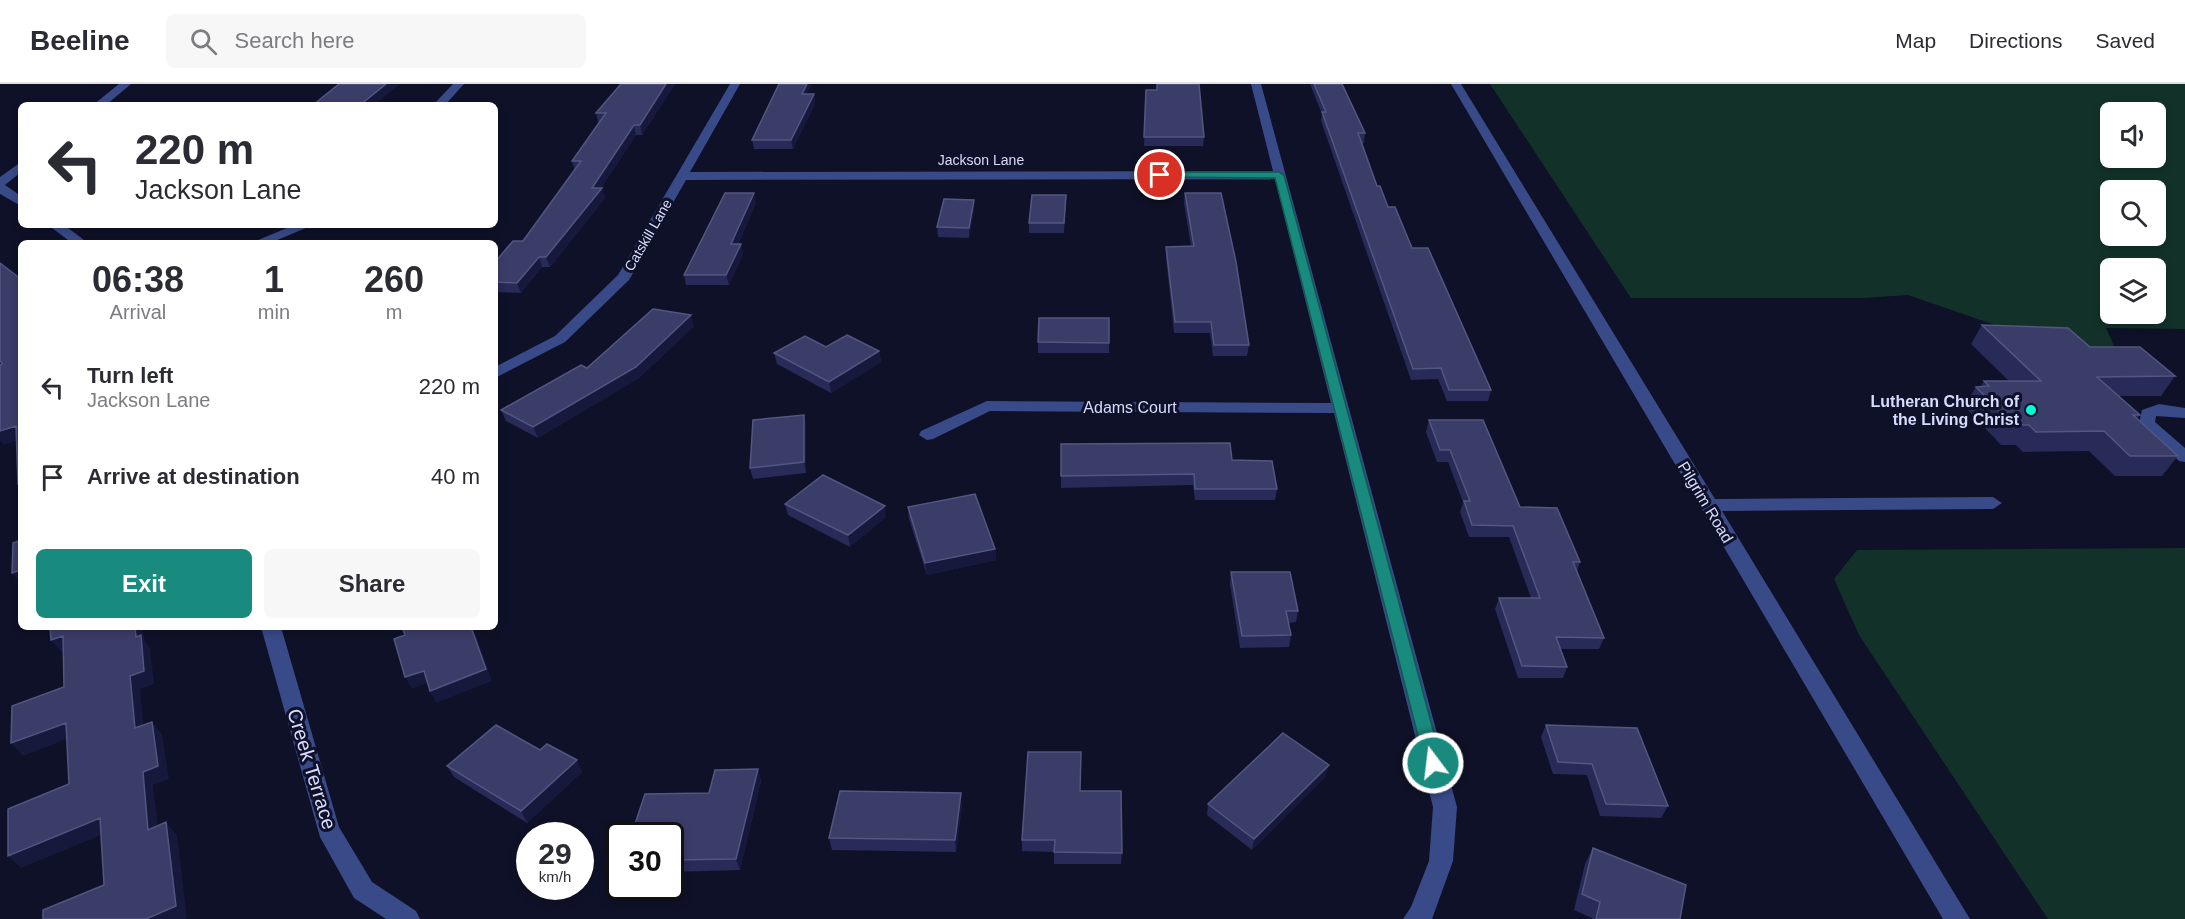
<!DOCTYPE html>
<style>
body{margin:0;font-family:Arial,sans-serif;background:#f7f7f7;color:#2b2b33;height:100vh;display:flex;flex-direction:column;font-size:22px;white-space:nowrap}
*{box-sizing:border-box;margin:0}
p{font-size:20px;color:#7c7c81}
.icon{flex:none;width:33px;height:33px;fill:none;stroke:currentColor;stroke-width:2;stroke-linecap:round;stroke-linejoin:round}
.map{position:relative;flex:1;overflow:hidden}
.panel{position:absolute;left:18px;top:156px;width:480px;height:390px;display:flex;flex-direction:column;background:#fff;border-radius:9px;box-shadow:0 3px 9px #0003}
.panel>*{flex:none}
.hud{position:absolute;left:18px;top:18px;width:480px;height:126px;border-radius:9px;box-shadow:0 3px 9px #0003;background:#fff;color:#2b2b33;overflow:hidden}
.tools{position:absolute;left:2100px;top:18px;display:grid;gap:12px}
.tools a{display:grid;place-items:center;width:66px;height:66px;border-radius:9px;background:#fff;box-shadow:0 3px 9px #0003;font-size:30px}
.speed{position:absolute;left:516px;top:738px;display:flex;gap:12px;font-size:30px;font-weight:700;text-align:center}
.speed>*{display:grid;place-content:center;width:78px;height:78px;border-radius:50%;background:#fff;box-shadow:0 3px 9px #0003;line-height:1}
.speed small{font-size:15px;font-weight:400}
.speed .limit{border:3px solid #111;border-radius:9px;background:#fff;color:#111}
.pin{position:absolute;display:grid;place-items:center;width:51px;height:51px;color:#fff;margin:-26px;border:3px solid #fff;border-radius:50%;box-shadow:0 2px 6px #0007}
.me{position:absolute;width:66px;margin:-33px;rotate:345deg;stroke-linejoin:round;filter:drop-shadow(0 0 4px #0008)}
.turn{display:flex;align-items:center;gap:21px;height:126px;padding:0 18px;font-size:27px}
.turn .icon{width:78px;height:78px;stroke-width:2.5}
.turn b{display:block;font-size:42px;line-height:51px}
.eta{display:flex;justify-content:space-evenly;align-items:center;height:102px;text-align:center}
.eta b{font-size:36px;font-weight:800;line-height:42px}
.button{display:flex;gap:12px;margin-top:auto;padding:12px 18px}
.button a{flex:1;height:69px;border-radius:9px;background:#198a7e;color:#fff;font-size:24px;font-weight:800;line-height:69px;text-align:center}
.button a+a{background:#f7f7f7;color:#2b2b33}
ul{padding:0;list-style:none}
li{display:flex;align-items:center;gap:18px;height:90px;padding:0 18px}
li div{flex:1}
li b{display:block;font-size:22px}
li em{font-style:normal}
header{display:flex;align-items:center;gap:36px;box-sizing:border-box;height:84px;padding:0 30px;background:#fff;border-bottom:2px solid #e1e1e2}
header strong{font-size:28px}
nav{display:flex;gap:33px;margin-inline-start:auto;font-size:21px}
.search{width:420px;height:54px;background:#f7f7f7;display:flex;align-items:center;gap:15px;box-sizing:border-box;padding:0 21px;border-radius:9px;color:#7c7c81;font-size:22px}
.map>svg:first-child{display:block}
</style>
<header>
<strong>Beeline</strong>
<div class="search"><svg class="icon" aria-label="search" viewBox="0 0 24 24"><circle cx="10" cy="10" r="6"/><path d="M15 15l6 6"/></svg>Search here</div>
<nav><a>Map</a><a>Directions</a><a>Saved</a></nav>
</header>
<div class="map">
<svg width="2185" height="835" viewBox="0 0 2185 835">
<rect width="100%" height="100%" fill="#0f1128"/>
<path fill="#123229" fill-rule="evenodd" d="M1490 0H2185V245L2106 244 2115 264 2101 268 2018 249 1908 211 1863 214H1631ZM2110 28H2156V74H2110ZM2110 106H2156V152H2110ZM2110 184H2156V230H2110Z
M2185 464V835H2048L1859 551 1834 495 1857 466Z"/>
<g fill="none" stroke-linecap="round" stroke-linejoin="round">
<path fill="#394a88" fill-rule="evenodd" d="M119 0H131L106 21H93Z
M453 0H464L445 21H433Z
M730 0H740L690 88 1273 87 1251 0H1261L1457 723 1453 777 1432 835H1403L1411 823 1429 777 1433 723 1334 329 990 327 933 355 927 356 919 351 921 347 987 317 1331 319 1275 95 686 96 629 196 565 258 495 294V283L555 252 618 191Z
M1451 0H1461L1715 415 1993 413 2002 419 1993 425 1722 427 1970 835H1943Z
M21 78V88L5 101 21 112V122L0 110V93Z
M48 141H64L88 159H72Z
M294 141H313L270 159H251Z
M2159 320 2185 324V334L2156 332 2155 338 2185 364V378L2179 377 2139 339 2142 326Z
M261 543H281L339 743 372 798 416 827 420 835H386L354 814 320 753Z"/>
</g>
<path fill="#282a57" d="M621 0H675L642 51H636L601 104 605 114 550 183H542L521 209 495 208V178L523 157 575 86 572 77 599 38H598L596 29Z
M1310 0H1342L1365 49 1364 59H1362L1377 102 1388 123 1491 306 1488 317H1447L1438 295 1411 296 1321 37 1322 30Z
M1146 6H1157L1204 53 1203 62H1144Z
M814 10 815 20 793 65H754L752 56Z
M1185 109 1249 261 1247 272H1213L1210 249H1174L1166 173V163L1191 162 1184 119Z
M1066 111 1064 149H1029V139Z
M974 116V125L969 154 938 153 937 143Z
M756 119 738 160H741L743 170 729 201H686L684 191Z
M1109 234V269H1038V258Z
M1982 241 2090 263 2175 292 2161 312H2118L2140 331 2137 335 2178 372 2162 392H2115L2089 367 2023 368 2016 361H2001L1964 322 1976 303 1981 302 1984 297H2009L1971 260Z
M694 242 639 294 538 354 506 337 501 326 587 284Z
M826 263 879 267 881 278 831 309 777 280 774 269Z
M804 331 806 342V389L753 395 750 384Z
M1429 336 1520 423 1580 478 1577 487 1604 554 1599 565H1560L1567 583 1563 594H1518L1495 525 1499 514H1531L1509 453H1469L1460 428 1463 418 1448 378H1437L1426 348Z
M1061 360 1277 405 1275 416H1195L1193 401 1061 404Z
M785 420 886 433 850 463 788 431Z
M908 423 995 465 996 476 927 491 909 435Z
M1231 488 1298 527 1296 538 1288 539 1291 551 1289 563 1240 564 1230 500Z
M1546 641 1668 722 1661 734 1600 732 1587 691 1553 690 1541 653Z
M540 666 582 688 527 739 454 693 447 682Z
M758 685 761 697 740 786 671 788 670 786V752L709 709Z
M1326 692 1252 766 1207 731 1208 720Z
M1081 707 1122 769 1121 780H1054V768L1022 767V756Z
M962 720 956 768 832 766 829 754Z
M1593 764 1680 835H1592V834L1574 826 1585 780Z"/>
<path fill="#16183c" d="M386 0H400L375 21H360Z
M666 0H675L642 51 640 41Z
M807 0H812L804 19 802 10Z
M814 10 815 20 793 65 791 56Z
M634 41 636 51 596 112 602 104 605 114 550 183 546 173Z
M754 109 756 119 733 170 731 160Z
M974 116V125L969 154V144Z
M741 160 743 170 729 201 726 191Z
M539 173 542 183 521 209 517 199Z
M691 231 694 242 639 294 538 354 533 343Z
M879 267 881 278 831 309 829 298Z
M804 331 806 342V389L804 378Z
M16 342 21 355 4 361 0 356V347Z
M885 422 886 433 850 463 848 451Z
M995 465 996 476 927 491 925 479Z
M21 486V499L12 489Z
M135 543H142L145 557 150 564 154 600 140 605 145 657 135 644 130 592 136 553Z
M471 543H473L492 597 436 619 430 607Z
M63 552 73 565 62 569 51 556Z
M424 587 430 598 412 605 405 593Z
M152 638 162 650 169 695 153 701 160 758 148 746 143 688Z
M66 639 77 651 23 672 11 659Z
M577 676 582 688 527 739 521 727Z
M1329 681 1326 692 1252 766 1254 755Z
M758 685 761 697 740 786 736 775Z
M961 709 962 720 956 768 955 756Z
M100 734 111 747 21 784 8 772Z
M166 738 177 751 187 834 185 835H146Z"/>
<path fill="#3b3d69" stroke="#535680" stroke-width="1.5" d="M339 0H386L360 21H313Z
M621 0H666L640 41H634L592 104H602L546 173H539L517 199 495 198V178L513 157H523L581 77H572L606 29H596Z
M779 0H807L802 10H814L791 56H752Z
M1157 0H1199L1204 53H1144L1146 6H1157Z
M1314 0H1342L1365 49H1358L1377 102H1380L1388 123H1395L1412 164H1428L1491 306H1449L1441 284 1413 285 1322 28H1326Z
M725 109H754L731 160H741L726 191H684Z
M1185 109H1221L1236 178 1249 261H1214L1211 238H1175L1166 163 1194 162Z
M1032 111H1066L1064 139H1029Z
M944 115 974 116 969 144 937 143Z
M0 179 21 195V399L18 400 16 342 0 347V281L2 280 0 276Z
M653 225 691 231 636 283 533 343 501 326 581 281 587 284Z
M1039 234H1109V259L1038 258Z
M1982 241 2068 244 2090 263H2140L2175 292 2097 293 2140 331H2133L2178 372H2130L2104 347 2036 348 2029 341H2013L1976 303 1989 302 1984 297H2041Z
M847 251 879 267 829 298 774 269 805 252 826 263Z
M804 331V378L750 384 753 336Z
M1429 336H1483L1520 423 1557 424 1580 478H1573L1604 554 1556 553 1567 583 1522 582 1499 514H1540L1513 442 1472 441 1464 417H1470L1450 366H1440Z
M1230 359 1232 376 1272 377 1277 405H1195L1194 390 1061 392V360Z
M823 391 885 422 848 451 785 420Z
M975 410 995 465 925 479 908 423Z
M21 456V486L12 489 13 459Z
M1231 488H1290L1298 527H1286L1291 551 1242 552Z
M50 543H135L136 553 141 551 144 587 130 592 135 644 152 638 158 682 143 688 148 746 166 738 176 822 146 835H43V826L104 801 100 734 8 772V725L69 700 66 639 11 659 12 622 64 603 63 552 51 556Z
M402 543H471L486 585 430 607 424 587 405 593 394 555 405 551Z
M496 641 540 666 547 660 577 676 521 727 447 682Z
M1546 641 1637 644 1668 722 1606 720 1592 680 1558 678Z
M1283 649 1329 681 1254 755 1208 720Z
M1028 668H1081L1080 707H1121L1122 769 1054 768 1055 756H1022Z
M758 685 736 775 670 776V752H631L645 710 709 709 715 686Z
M840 707 961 709 955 756 829 754Z
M1593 764 1686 801 1680 835H1596L1600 818 1582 810Z"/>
<path fill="#198a7e" stroke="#105a52" stroke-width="1.5" d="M1160 88H1279L1284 91 1442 679 1439 684H1427L1425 679 1275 94 1156 93V89Z"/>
<circle fill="#03ffda" stroke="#0f1128" stroke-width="2" cx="2031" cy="326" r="6"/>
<g text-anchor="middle" stroke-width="6" stroke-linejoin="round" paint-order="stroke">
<g font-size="14" fill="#d7dcff" stroke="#0f1128">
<text x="981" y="81">Jackson Lane</text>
<text transform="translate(648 151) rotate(-60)" y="5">Catskill Lane</text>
</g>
<g font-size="16" font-weight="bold" fill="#d7dcff" stroke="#0f1128" text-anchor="end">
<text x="2019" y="323">Lutheran Church of<tspan x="2019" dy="18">the Living Christ</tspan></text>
</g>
<g font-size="16" fill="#d7dcff" stroke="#0f1128">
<text x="1130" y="329">Adams Court</text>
<text transform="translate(1706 418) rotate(59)" y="6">Pilgrim Road</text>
</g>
<g font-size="20" fill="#d7dcff" stroke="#0f1128">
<text transform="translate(312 685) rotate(73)" y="7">Creek Terrace</text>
</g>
</g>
</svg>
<div class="tools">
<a><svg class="icon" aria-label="sound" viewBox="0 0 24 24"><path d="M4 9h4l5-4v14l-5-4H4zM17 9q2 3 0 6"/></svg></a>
<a><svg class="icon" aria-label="search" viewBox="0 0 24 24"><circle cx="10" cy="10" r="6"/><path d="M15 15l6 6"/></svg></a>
<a><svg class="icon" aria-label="layers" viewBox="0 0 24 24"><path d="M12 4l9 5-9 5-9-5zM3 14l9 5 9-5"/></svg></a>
</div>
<div class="speed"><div>29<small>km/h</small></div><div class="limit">30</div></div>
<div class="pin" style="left:1160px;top:91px;background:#d93025"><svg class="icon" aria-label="arrive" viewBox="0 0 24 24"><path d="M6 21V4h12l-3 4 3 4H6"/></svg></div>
<svg class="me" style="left:1433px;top:679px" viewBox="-20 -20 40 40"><circle r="17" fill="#198a7e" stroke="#fff" stroke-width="3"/><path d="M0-11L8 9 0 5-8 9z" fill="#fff"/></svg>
<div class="hud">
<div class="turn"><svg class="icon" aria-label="left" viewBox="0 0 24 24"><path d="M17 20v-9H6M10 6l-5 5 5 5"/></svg><div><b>220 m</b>Jackson Lane</div></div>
</div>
<section class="panel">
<div class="eta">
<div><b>06:38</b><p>Arrival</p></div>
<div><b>1</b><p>min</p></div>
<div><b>260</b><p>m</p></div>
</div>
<ul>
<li><svg class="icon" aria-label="left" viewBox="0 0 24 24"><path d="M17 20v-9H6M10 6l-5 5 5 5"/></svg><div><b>Turn left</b><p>Jackson Lane</p></div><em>220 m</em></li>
<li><svg class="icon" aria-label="arrive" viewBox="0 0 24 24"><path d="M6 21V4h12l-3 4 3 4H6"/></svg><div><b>Arrive at destination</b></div><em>40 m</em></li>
</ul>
<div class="button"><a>Exit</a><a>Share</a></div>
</section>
</div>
